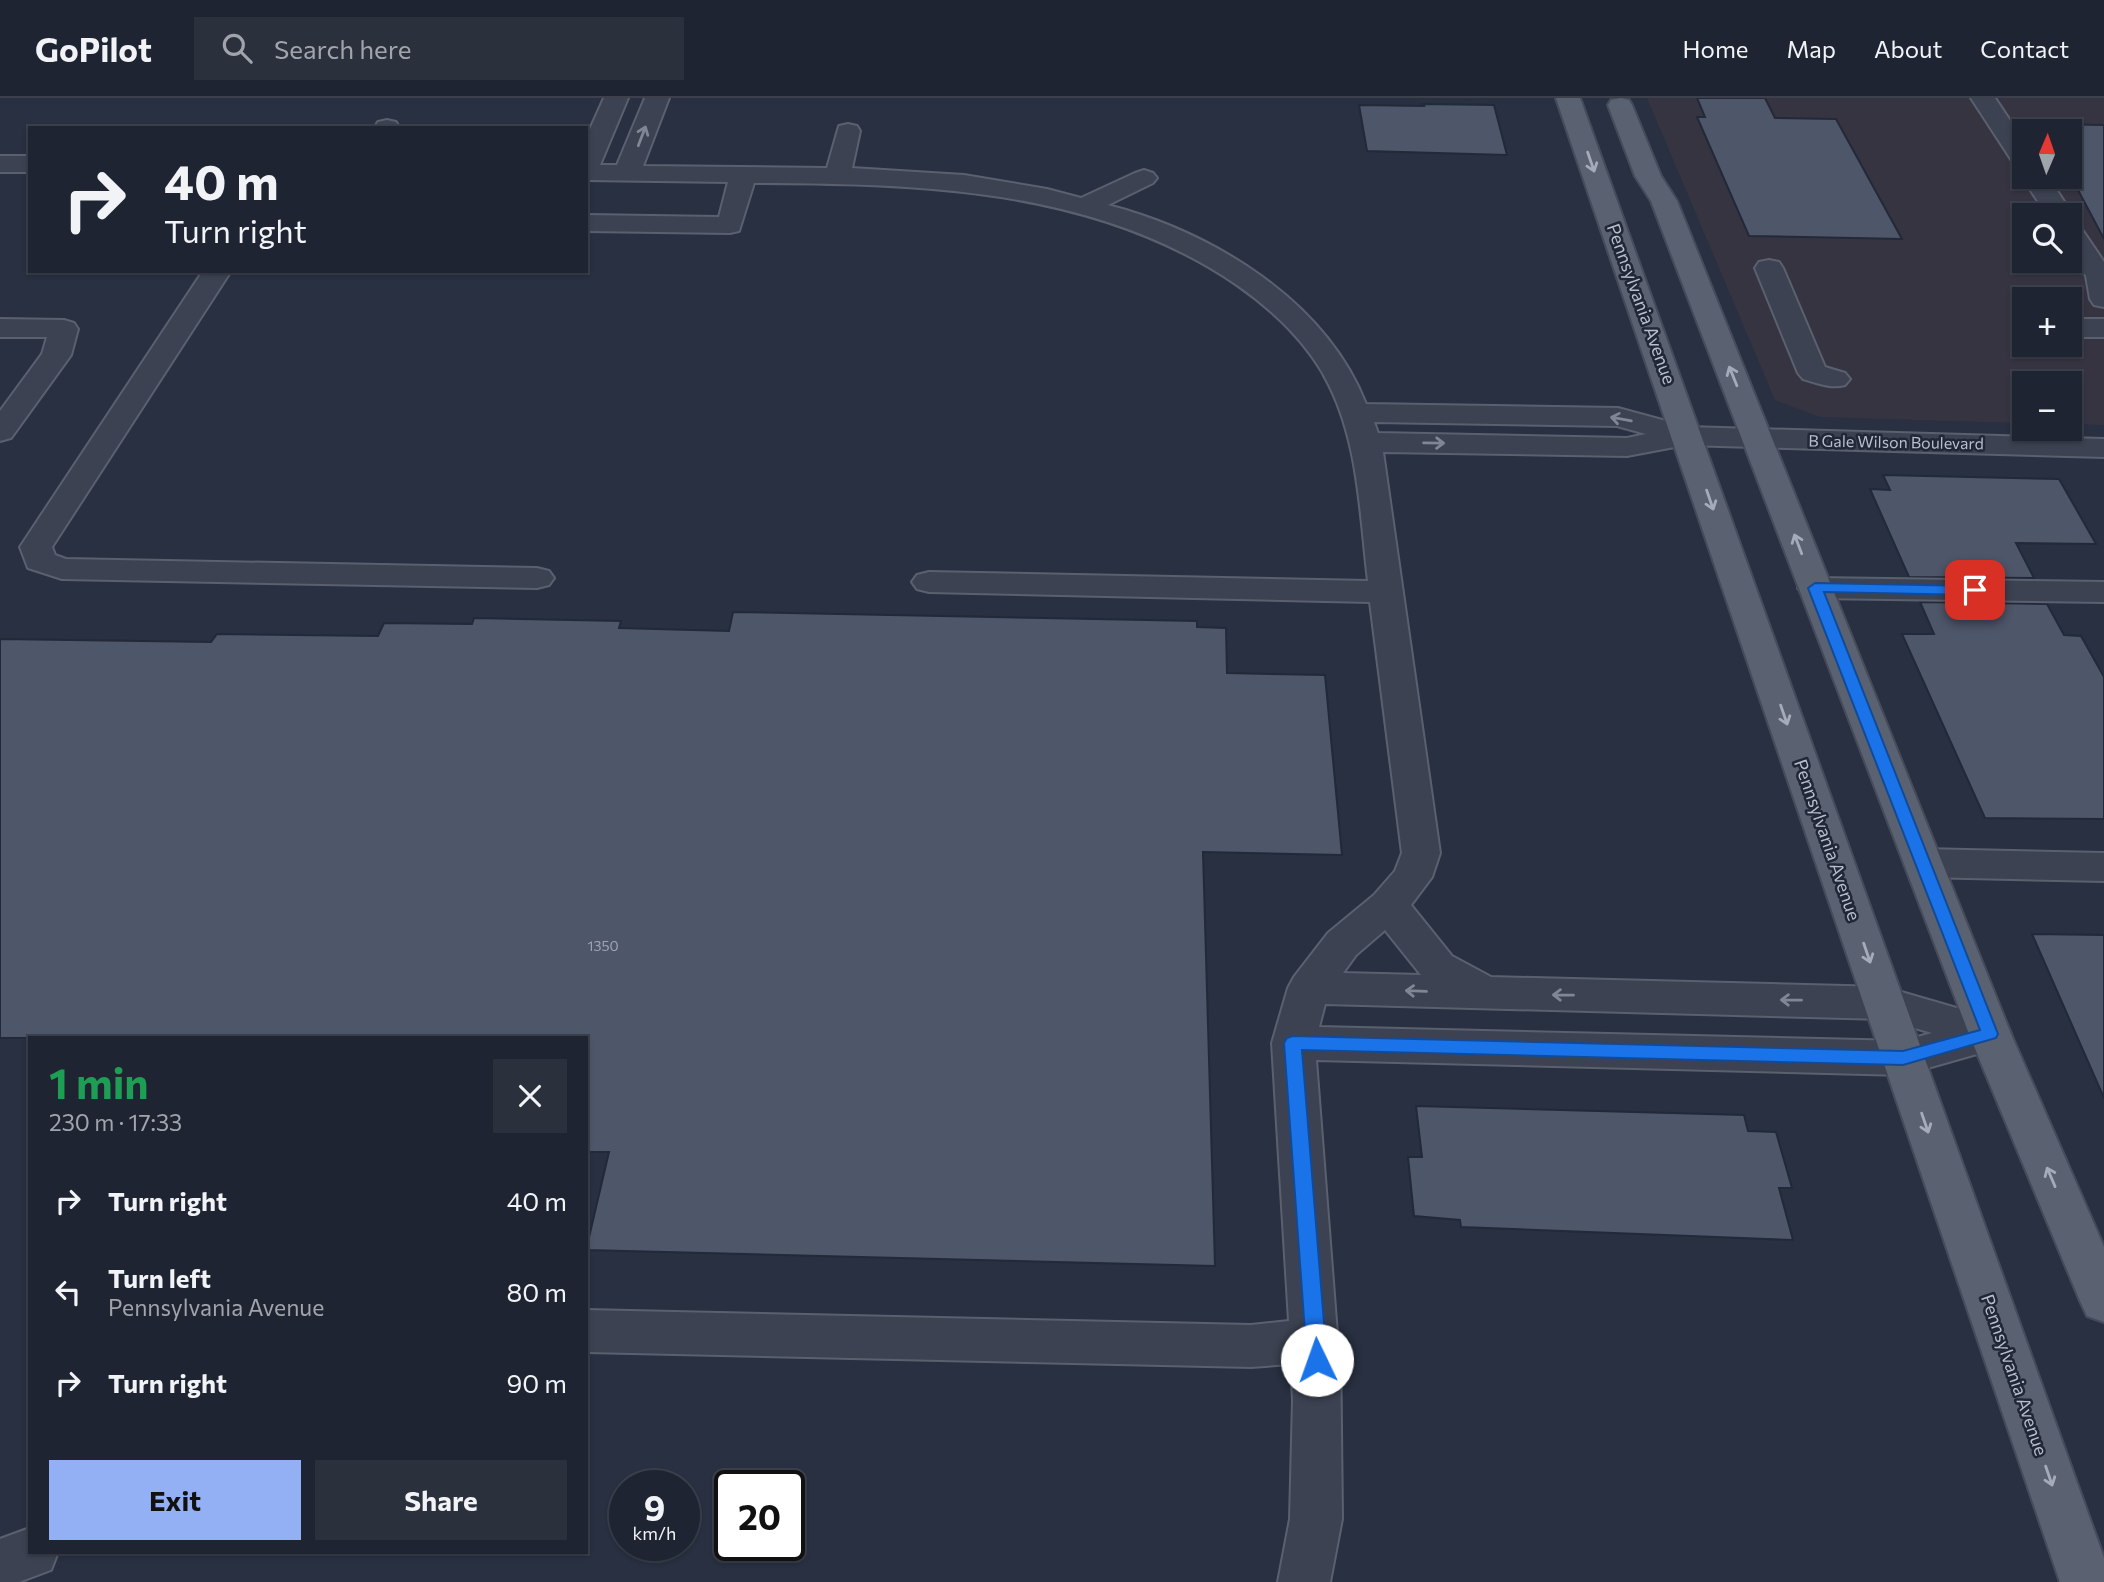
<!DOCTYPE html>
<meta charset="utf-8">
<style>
body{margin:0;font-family:Commissioner,sans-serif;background:#2b303d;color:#f1f3f6;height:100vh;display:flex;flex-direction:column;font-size:26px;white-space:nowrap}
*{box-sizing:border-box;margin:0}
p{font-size:23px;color:#a1a4ab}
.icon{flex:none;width:38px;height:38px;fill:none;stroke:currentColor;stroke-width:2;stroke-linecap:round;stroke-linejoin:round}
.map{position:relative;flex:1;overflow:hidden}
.sheet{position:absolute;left:28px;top:938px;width:560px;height:518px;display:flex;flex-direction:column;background:#1e2431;border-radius:0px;box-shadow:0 2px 5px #0004,0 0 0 2px #3c414d}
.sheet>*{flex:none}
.guide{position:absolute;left:28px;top:28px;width:560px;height:147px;border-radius:0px;box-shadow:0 2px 5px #0004,0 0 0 2px #3c414d;background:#1e2431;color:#f1f3f6;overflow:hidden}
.needle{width:46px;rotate:2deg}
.controls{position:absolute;left:2012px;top:21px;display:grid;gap:14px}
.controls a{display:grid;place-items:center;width:70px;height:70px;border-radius:0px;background:#1e2431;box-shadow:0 2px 5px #0004,0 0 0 2px #3c414d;font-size:35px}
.speed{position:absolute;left:609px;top:1372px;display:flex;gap:14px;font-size:35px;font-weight:700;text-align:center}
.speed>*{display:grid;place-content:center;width:91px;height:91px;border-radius:50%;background:#1e2431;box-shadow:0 2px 5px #0004,0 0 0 2px #3c414d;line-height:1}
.speed small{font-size:18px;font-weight:400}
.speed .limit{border:4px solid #111;border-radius:10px;background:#fff;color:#111}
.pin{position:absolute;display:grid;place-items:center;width:60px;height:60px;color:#fff;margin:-30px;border-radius:14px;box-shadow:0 4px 10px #0006}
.me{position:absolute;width:77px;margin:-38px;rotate:357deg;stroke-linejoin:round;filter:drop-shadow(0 0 5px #0008)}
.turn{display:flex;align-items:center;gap:24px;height:147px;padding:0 21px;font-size:32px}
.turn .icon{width:91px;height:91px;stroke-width:2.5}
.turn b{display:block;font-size:49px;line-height:60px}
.round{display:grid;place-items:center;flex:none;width:74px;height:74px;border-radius:0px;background:#2b303d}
.overview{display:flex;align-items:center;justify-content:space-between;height:119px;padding:0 21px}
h1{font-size:42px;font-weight:700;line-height:52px;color:#1e9e55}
.action{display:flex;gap:14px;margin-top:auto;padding:14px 21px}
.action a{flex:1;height:80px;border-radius:0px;background:#94b0f4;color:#111;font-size:28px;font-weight:700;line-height:80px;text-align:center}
.action a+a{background:#2b303d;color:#f1f3f6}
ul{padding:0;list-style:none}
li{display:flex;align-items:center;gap:21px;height:91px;padding:0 21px}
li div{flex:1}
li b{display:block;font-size:26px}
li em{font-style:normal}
header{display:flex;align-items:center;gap:42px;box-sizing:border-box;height:98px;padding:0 35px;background:#1e2431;border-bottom:2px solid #3c414d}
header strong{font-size:33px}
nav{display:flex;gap:38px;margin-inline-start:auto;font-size:24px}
.search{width:490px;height:63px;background:#2b303d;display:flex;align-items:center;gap:18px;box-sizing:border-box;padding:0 24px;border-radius:0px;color:#a1a4ab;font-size:26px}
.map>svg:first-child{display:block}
</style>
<header>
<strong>GoPilot</strong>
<div class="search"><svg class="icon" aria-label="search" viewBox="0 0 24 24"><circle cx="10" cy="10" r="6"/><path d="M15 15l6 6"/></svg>Search here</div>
<nav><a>Home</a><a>Map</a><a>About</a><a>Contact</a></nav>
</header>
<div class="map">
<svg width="2104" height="1484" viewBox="0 0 2104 1484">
<rect width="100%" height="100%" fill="#283041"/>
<path fill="#373442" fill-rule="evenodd" d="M1647 0H2104V327L2070 326V285H2025V325L1820 319 1775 302ZM2025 33H2070V79H2025ZM2025 117H2070V163H2025ZM2025 201H2070V247H2025Z"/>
<path fill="#4e566a" stroke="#222938" stroke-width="2" d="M1697 0H1765L1775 20 1836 21 1902 141 1749 138 1697 19H1705Z
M1423 6 1494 7 1507 57 1367 53 1359 7 1424 8Z
M2047 26 2104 27V141L2070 77V33H2047L2046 31H2051Z
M1883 377 2059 381 2096 446 2016 445 2034 480 1909 479 1870 391 1890 392Z
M1920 504 2047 506 2064 537 2081 538 2104 579V721L1985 720 1902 536H1934Z
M733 514 1197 523V529L1226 530 1227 575 1325 577 1342 757 1203 754 1215 1168 586 1152 609 1054H586V940H0V541L211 544 217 536 378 538 384 525 472 526 474 520 621 523 619 530 729 533Z
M2032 836 2104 837V1000Z
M1416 1008 1744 1017 1748 1033 1776 1034 1792 1090H1779L1793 1142 1461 1129 1460 1122 1414 1118 1408 1059H1422Z"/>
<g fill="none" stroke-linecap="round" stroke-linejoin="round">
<g stroke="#5a606e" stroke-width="4">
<path id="minor" d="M604 0H628L600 67H617L645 0H669L643 68 827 70 839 28 848 26 857 28 860 33 852 70 964 77 1047 91 1081 100 1135 75 1144 72 1153 75 1157 80 1153 85 1108 107C1212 134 1325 202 1366 306L1618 310 1688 329 2104 341V359L1685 347 1627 358 1383 354 1440 755 1432 779 1411 807 1452 858 1491 879 1884 889 2005 924 2011 936 2005 948 1903 977 1316 962 1337 1236 1340 1242 1342 1421 1330 1484H1278L1290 1421 1293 1302 1291 1266 1251 1269 586 1254V1212L1251 1227 1289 1223 1272 945 1288 890 1294 879 1328 835 1374 797 1395 773 1402 755 1370 504 929 494 917 491 912 484 917 477 929 474 1368 483C1360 418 1359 347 1329 287 1310 247 1273 212 1237 187 1094 89 920 86 754 85L739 133 730 135 586 133V117L719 119 728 84 586 82V40ZM1374 324 1617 328 1646 336 1627 340 1378 335ZM1385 832 1421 877 1343 875 1356 857ZM1325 906 1884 921 1932 935 1903 943 1319 929Z
M1971 0H1995L2025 45V72L2016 69Z
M387 22 396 24 399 29 374 30 378 24Z
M0 58H30V74H0Z
M2025 75V79H2048L2073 117 2070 121V117H2047L2022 79Z
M2070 125 2079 127 2104 164V209L2094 207 2090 201 2086 178 2070 154Z
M1769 162 1779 164 1783 170 1825 269 1845 275 1850 281 1845 287C1831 291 1817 285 1803 281L1798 275 1755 170 1759 164Z
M203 173H231L52 449 55 457 66 461 537 470 549 473 554 480 549 487 537 490 62 481 28 470 20 449Z
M0 221 64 222 74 225 78 231 71 257 11 340 0 343V313L42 256 47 239H0Z
M2070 221H2104V239H2070Z
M1815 480 2104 484V504L1815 500 1803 497 1798 490 1803 483Z
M1923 751 2104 755V783L1923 779 1909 775 1904 765 1909 755Z
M30 1430V1454H58L51 1472 19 1484H0V1441Z"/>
</g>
<g stroke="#454b5a" stroke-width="4">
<path id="major" d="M1556 0H1580L2104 1460V1484H2060Z
M1621 0 1629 2 1632 7 1661 78 1677 103 2011 936 2104 1149V1224L2087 1218 2080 1203 1969 936 1651 103 1635 78 1608 7 1611 2Z"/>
</g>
<use href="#minor" fill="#3c4251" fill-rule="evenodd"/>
<use href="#major" fill="#5a6171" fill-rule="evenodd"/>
</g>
<defs><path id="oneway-shaft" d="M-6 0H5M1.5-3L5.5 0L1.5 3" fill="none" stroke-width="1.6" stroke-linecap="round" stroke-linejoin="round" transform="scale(1.75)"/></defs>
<g stroke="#818694">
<use href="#oneway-shaft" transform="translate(642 38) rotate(-69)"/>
<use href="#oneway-shaft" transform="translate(1621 321) rotate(-170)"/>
<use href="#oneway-shaft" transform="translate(1434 345) rotate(1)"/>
<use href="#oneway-shaft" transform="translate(1416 893) rotate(-178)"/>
<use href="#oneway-shaft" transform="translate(1563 897) rotate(-179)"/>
<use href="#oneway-shaft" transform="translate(1791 902) rotate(-179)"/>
</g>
<g stroke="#a6abb9">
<use href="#oneway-shaft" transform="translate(1591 64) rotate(71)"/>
<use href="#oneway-shaft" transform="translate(1733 278) rotate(-112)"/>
<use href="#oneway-shaft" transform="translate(1710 402) rotate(71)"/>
<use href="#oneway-shaft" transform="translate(1798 446) rotate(-111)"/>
<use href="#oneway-shaft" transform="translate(1784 617) rotate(71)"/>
<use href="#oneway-shaft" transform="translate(1867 855) rotate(71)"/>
<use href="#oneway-shaft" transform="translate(1925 1025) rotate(71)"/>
<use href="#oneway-shaft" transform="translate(2051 1079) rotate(-113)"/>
<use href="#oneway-shaft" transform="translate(2049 1378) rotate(71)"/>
</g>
<path fill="#1a73e8" stroke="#114b97" stroke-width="2" d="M1815 485 1975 488 1982 492 1975 497 1824 494 1998 936 1996 940 1903 967 1302 952 1327 1262 1324 1268 1317 1271 1310 1268 1307 1262 1284 945 1287 940 1293 938 1903 953 1980 932 1808 490Z"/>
<g text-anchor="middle" stroke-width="5" stroke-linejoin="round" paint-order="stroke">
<g font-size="14" fill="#9ea4b3">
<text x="603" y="853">1350</text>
</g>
<g font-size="16" fill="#b9becb" stroke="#202736">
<text transform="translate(1896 344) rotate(1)" y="6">B Gale Wilson Boulevard</text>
</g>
<g font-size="18" fill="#b9becb" stroke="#202736">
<text transform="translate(1641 206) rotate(70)" y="6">Pennsylvania Avenue</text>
<text transform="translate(1827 742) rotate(71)" y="6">Pennsylvania Avenue</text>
<text transform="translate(2014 1277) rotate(71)" y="6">Pennsylvania Avenue</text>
</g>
</g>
</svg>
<div class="controls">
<a><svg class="needle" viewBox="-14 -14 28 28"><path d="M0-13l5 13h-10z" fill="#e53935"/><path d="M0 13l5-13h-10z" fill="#a1a4ab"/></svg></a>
<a><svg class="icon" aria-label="search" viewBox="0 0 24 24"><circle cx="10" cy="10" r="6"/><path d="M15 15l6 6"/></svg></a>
<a>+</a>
<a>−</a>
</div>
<div class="speed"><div>9<small>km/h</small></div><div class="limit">20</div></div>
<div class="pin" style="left:1975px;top:492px;background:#d93025"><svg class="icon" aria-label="arrive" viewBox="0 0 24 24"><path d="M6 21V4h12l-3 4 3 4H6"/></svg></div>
<svg class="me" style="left:1317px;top:1262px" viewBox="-20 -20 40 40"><circle r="19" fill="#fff"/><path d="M0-13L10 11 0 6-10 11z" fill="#1a73e8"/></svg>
<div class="guide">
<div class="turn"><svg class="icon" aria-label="right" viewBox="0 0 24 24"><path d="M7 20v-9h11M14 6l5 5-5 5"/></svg><div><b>40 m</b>Turn right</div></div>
</div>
<section class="sheet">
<div class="overview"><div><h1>1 min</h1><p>230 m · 17:33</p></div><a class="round"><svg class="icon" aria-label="close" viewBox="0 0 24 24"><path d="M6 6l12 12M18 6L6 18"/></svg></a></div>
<ul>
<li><svg class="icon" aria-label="right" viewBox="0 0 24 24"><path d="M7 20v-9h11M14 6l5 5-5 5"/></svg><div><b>Turn right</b></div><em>40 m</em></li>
<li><svg class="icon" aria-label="left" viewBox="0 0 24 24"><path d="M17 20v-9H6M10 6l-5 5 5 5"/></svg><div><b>Turn left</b><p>Pennsylvania Avenue</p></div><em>80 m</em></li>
<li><svg class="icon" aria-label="right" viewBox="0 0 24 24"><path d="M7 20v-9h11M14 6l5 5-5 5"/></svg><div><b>Turn right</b></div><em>90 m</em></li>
</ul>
<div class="action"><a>Exit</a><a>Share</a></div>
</section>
</div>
